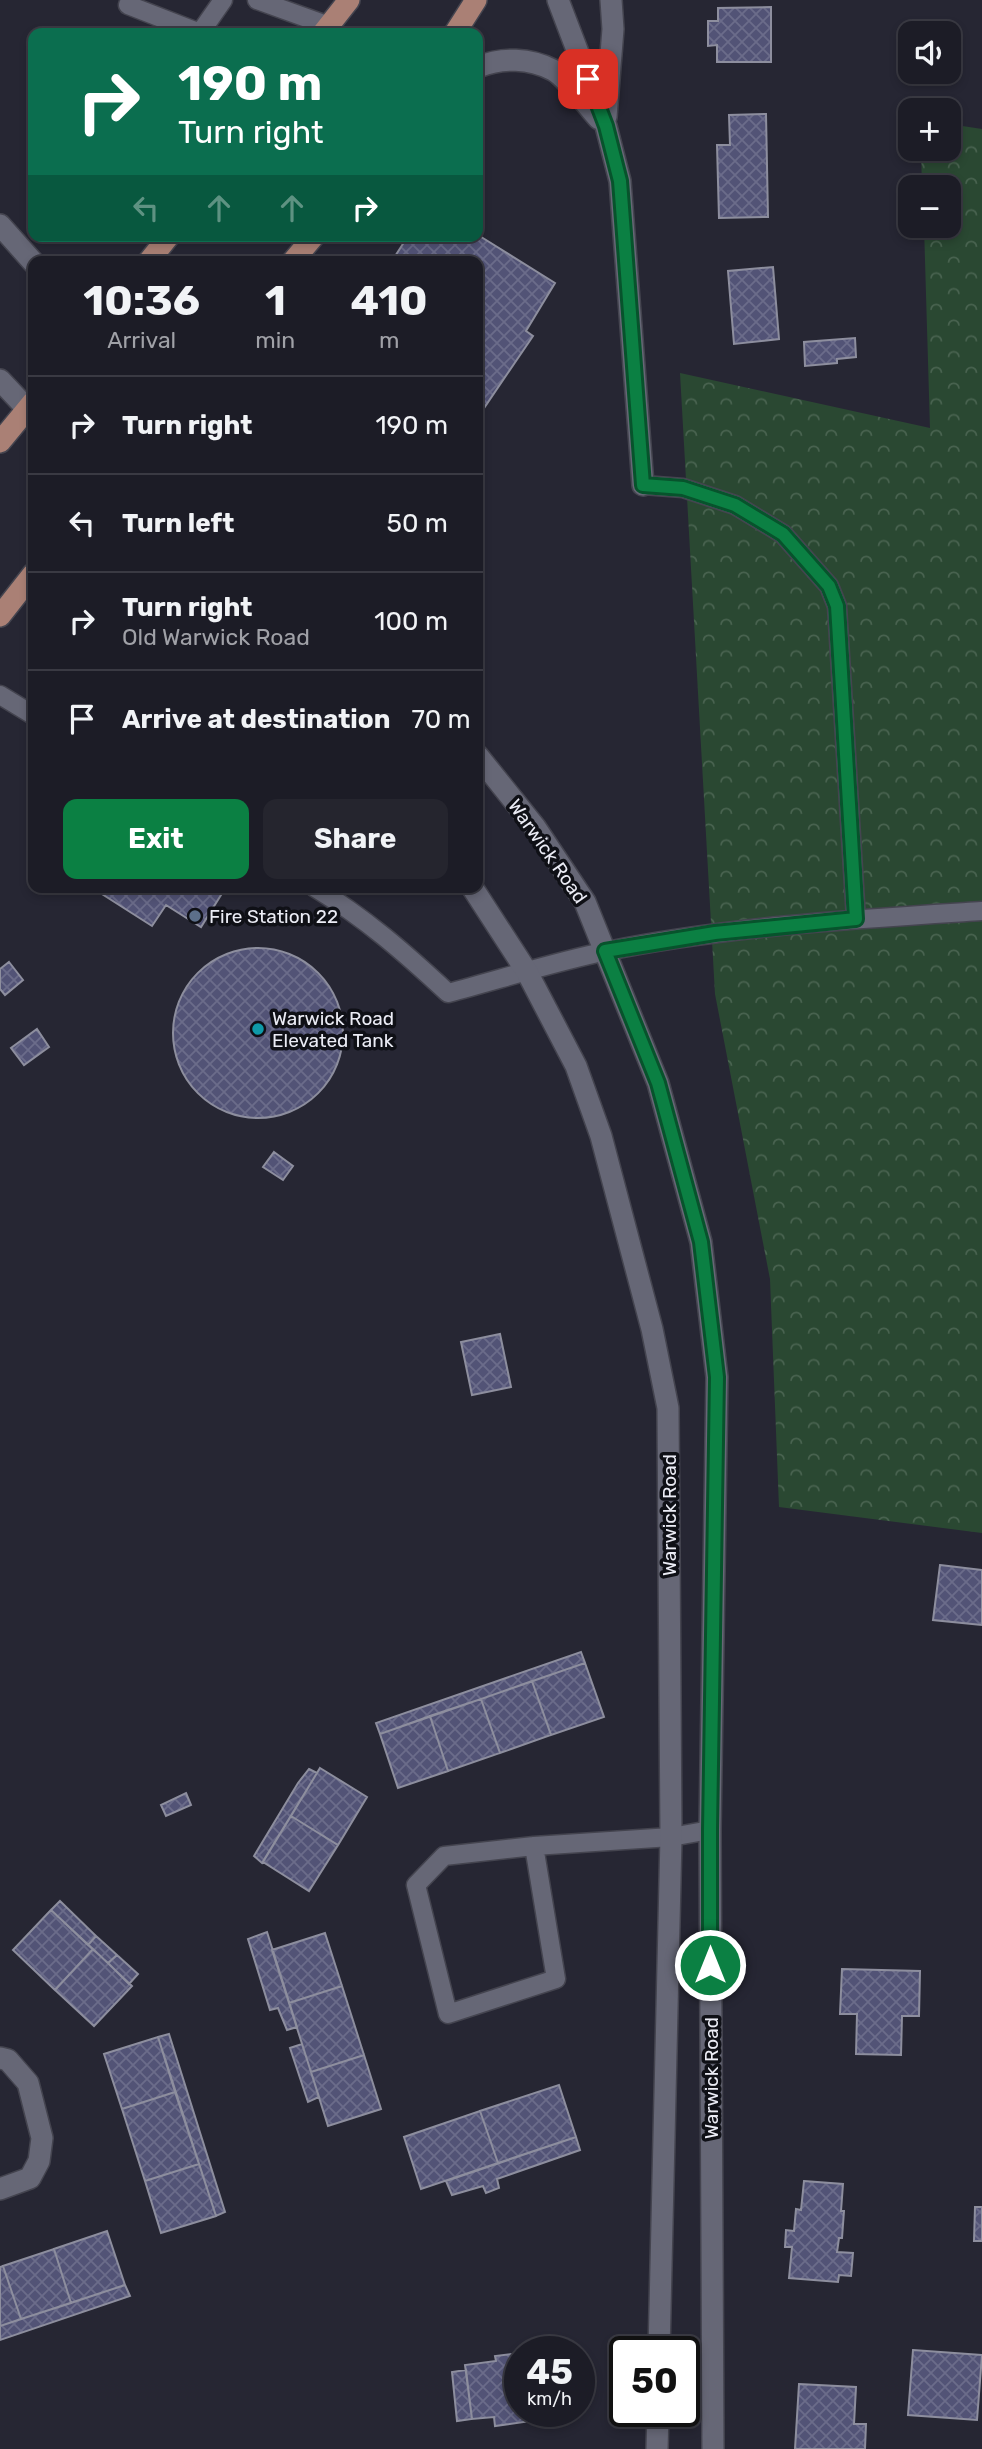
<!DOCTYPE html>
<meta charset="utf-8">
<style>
body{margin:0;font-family:Rubik,sans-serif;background:#25252e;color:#f1f3f6;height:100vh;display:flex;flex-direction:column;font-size:26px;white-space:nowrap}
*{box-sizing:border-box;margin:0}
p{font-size:23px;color:#a0a1a7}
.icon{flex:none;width:38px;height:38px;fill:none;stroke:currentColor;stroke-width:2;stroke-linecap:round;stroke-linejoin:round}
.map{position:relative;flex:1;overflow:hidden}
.sheet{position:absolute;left:28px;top:256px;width:455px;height:637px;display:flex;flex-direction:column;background:#1c1c26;border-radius:14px;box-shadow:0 4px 10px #0003,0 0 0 2px #3a3a43}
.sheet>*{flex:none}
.top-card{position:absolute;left:28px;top:28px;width:455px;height:214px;border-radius:14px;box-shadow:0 4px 10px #0003,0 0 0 2px #3a3a43;background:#0b6e4f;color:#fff;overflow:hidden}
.tools{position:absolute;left:898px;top:21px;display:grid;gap:14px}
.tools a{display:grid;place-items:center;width:63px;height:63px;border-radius:14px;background:#1c1c26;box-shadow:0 4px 10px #0003,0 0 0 2px #3a3a43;font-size:35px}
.speed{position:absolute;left:504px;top:2336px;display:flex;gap:14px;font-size:35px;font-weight:700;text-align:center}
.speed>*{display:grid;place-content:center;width:91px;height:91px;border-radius:50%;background:#1c1c26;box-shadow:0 4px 10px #0003,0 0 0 2px #3a3a43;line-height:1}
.speed small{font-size:18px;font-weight:400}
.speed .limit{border:4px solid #111;border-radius:10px;background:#fff;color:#111}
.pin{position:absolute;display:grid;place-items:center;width:60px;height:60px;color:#fff;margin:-30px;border-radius:14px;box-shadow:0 4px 10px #0006}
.me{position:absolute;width:77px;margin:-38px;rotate:0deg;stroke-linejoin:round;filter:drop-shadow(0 0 5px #0008)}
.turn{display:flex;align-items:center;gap:24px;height:147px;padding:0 35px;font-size:32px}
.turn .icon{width:91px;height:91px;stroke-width:2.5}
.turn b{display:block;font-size:49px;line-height:60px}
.lanes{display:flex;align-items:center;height:66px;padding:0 35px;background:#0003;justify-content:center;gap:35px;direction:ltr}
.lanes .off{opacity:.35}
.eta{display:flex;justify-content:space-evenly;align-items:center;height:119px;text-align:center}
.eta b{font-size:42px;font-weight:700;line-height:49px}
.cta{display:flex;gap:14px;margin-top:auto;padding:14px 35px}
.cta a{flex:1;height:80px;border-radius:14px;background:#0b8043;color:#fff;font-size:28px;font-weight:700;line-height:80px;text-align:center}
.cta a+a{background:#25252e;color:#f1f3f6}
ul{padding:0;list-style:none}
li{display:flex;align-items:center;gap:21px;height:98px;padding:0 35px;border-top:2px solid #3a3a43}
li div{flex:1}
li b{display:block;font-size:26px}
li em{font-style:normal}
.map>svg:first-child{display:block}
</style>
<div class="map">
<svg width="982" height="2449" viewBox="0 0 982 2449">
<defs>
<pattern id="park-crowns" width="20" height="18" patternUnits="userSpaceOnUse" patternTransform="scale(1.75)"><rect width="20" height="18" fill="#2a4832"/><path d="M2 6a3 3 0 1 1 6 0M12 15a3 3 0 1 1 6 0" fill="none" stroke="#496350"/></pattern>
<pattern id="building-cross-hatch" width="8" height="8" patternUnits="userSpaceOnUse" patternTransform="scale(1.75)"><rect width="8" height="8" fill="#525376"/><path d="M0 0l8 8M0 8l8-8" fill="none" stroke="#6b6c8a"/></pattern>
</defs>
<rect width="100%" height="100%" fill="#262633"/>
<path fill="url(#park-crowns)" d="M949 124 982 129V1533L779 1507 770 1279 715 994 680 373 930 428 924 226H948V187H922L921 149H948Z"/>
<path fill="url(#building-cross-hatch)" stroke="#8d8e9e" stroke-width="2" d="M771 7V62H717V45L708 46V21H718V8Z
M766 114 768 217 719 218 717 145H730L729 115Z
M478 235 555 283 526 331 533 336 482 411 478 412V261H392L408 236Z
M773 267 779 339 734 344 728 271Z
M855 338 856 357 837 359V363L805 366 804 342Z
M91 887H226L201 927 166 905 152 926Z
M173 1033a85 85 0 1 1 170 0a85 85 0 1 1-170 0Z
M9 962 23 980 5 995 0 989V969Z
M37 1029 49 1047 24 1065 11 1048Z
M274 1152 293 1166 283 1180 263 1167Z
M500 1334 511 1387 472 1395 461 1342Z
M940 1565 982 1570V1625L933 1620Z
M581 1652 585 1663 380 1734 376 1723Z
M585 1663 604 1717 551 1735 532 1681Z
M532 1681 551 1735 500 1753 481 1699Z
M481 1699 500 1753 448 1771 430 1716Z
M430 1716 448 1771 398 1788 380 1734Z
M320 1768 367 1797 338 1845 291 1816Z
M309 1769 317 1773 262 1863 254 1856 298 1783Z
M186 1793 191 1805 166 1816 161 1805Z
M291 1816 338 1845 309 1891 263 1862Z
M60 1901 96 1936 88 1945 51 1910Z
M51 1910 93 1949 55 1990 13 1950Z
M267 1932 297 2027 287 2030 278 2008 270 2010 248 1939Z
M325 1933 342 1986 289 2003 272 1950Z
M96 1936 117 1955 108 1963 88 1945Z
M93 1949 132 1986 94 2026 55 1990Z
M117 1955 138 1974 129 1984 108 1963Z
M842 1969 920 1971 919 2016H902L901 2055 856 2054 857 2014H840Z
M342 1986 364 2055 311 2072 289 2003Z
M169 2034 225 2212 216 2216 158 2037Z
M158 2037 175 2092 122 2109 104 2054Z
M302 2044 319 2097 308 2102 290 2048Z
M364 2055 381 2109 328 2126 311 2072Z
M559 2085 576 2137 498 2163 480 2111Z
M175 2092 199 2164 145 2181 122 2109Z
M480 2111 498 2163 421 2189 404 2137Z
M576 2137 580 2150 497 2179 499 2188 486 2193 483 2186 452 2195 446 2181Z
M199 2164 216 2216 161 2233 145 2181Z
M804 2181 843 2184 841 2211H844L842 2238H839L837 2252 853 2253 851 2276 839 2275 838 2282 789 2278 792 2247H785L786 2230 794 2231 796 2209 801 2210Z
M975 2207H982V2241H974Z
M107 2231 125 2285 71 2303 54 2249Z
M54 2249 71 2303 21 2319 3 2266Z
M3 2266 21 2319 0 2326V2267Z
M125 2285 130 2296 0 2340V2326Z
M913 2350 982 2355 977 2420 908 2415Z
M520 2353V2412H529L531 2421 495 2426 494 2417 472 2419 465 2365 496 2361 495 2356Z
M466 2370 472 2419 457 2421 452 2372Z
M799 2384 856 2387 854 2424H866L865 2449H795Z"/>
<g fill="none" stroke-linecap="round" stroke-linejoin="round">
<g stroke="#44444f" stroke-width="21">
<path id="service" d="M257 0 329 26
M128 5 200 33 223 0
M643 485 683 488 735 505 783 534 829 586 837 606 856 919
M0 695 33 715
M314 887C365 918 404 952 448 993 501 979 554 962 607 951 731 926 856 919 982 911
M534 1846 556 1979 448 2014 416 1885 444 1856 534 1846 671 1837 710 1830"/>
</g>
<g stroke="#44444f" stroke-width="24">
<path id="minor" d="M558 0 606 126 620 181 643 485
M478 67C502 57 530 58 553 70 566 77 588 107 599 119
M606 117 613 29 611 0
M0 2058 8 2060 28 2083 42 2138 39 2161 30 2178 0 2189"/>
</g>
<g stroke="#44444f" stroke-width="24">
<path id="secondary" d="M0 225 33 262
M0 380 33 415
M478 756 535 827 585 902 658 1083 701 1242 717 1377 710 1830 713 2449
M472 887 527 972 576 1066 601 1136 652 1329 668 1408 671 1837 659 2352
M657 2449 658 2412"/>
</g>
<g stroke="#44444f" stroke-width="24">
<path id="primary" d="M323 33 349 0
M455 33 476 0
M149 261 169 236
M293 261 314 236
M0 442 33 402
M0 616 33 574"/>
</g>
<use href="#service" stroke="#666776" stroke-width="18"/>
<use href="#minor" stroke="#666776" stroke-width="21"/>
<use href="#secondary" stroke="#666776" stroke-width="21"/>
<use href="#primary" stroke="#aa8075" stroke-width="21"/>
</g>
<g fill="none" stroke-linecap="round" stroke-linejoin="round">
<g stroke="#07532c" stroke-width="18">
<path id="route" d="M588 79 606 126 620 181 643 485 683 488 735 505 783 534 829 586 837 606 856 919 715 933 605 951 658 1083 701 1242 717 1377 710 1830V1965"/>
</g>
<use href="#route" stroke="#0b8043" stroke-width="12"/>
</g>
<circle fill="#5c6f8a" stroke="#0f1016" stroke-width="2.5" cx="195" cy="916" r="7"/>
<circle fill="#0f9aa8" stroke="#0f1016" stroke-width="2.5" cx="258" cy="1029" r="7"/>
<g text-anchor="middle" stroke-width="7" stroke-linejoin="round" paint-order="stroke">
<g font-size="19" fill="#ebecf5" stroke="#0f1016">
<text transform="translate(548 851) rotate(55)" y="7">Warwick Road</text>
<text transform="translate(669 1515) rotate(-90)" y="7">Warwick Road</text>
<text transform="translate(711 2078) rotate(-90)" y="7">Warwick Road</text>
</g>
<g font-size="19" fill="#ebecf5" stroke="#0f1016" text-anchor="start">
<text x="209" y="923">Fire Station 22</text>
<text x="272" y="1025">Warwick Road<tspan x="272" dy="22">Elevated Tank</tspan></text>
</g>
</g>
</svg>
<div class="tools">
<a><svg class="icon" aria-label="sound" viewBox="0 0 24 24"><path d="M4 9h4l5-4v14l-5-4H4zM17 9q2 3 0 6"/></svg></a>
<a>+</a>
<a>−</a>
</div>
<div class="speed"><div>45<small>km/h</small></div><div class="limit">50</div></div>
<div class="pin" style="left:588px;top:79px;background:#d93025"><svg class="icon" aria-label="arrive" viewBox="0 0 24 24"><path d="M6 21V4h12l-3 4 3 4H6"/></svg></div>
<svg class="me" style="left:710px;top:1965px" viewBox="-20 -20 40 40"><circle r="17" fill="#0b8043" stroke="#fff" stroke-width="3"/><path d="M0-11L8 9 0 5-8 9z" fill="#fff"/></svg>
<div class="top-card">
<div class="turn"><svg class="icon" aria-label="right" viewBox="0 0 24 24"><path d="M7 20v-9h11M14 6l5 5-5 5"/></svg><div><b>190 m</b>Turn right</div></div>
<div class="lanes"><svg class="icon off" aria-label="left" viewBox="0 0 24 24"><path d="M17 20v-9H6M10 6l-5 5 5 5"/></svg><svg class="icon off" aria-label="ahead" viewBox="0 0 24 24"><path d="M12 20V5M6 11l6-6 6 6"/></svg><svg class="icon off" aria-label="ahead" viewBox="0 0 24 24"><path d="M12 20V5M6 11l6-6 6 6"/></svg><svg class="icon" aria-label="right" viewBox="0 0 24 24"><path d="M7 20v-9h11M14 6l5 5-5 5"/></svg></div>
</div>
<section class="sheet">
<div class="eta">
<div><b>10:36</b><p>Arrival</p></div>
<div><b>1</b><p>min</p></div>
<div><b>410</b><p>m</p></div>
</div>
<ul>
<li><svg class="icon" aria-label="right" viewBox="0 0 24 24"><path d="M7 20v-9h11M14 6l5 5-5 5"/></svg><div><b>Turn right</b></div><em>190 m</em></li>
<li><svg class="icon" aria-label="left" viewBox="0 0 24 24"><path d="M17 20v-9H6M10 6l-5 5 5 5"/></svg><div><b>Turn left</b></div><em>50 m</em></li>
<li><svg class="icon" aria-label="right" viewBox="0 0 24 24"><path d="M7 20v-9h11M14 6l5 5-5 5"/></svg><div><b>Turn right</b><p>Old Warwick Road</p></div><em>100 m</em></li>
<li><svg class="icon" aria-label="arrive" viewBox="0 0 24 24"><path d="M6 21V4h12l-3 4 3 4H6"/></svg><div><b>Arrive at destination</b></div><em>70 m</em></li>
</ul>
<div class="cta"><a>Exit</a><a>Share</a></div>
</section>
</div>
